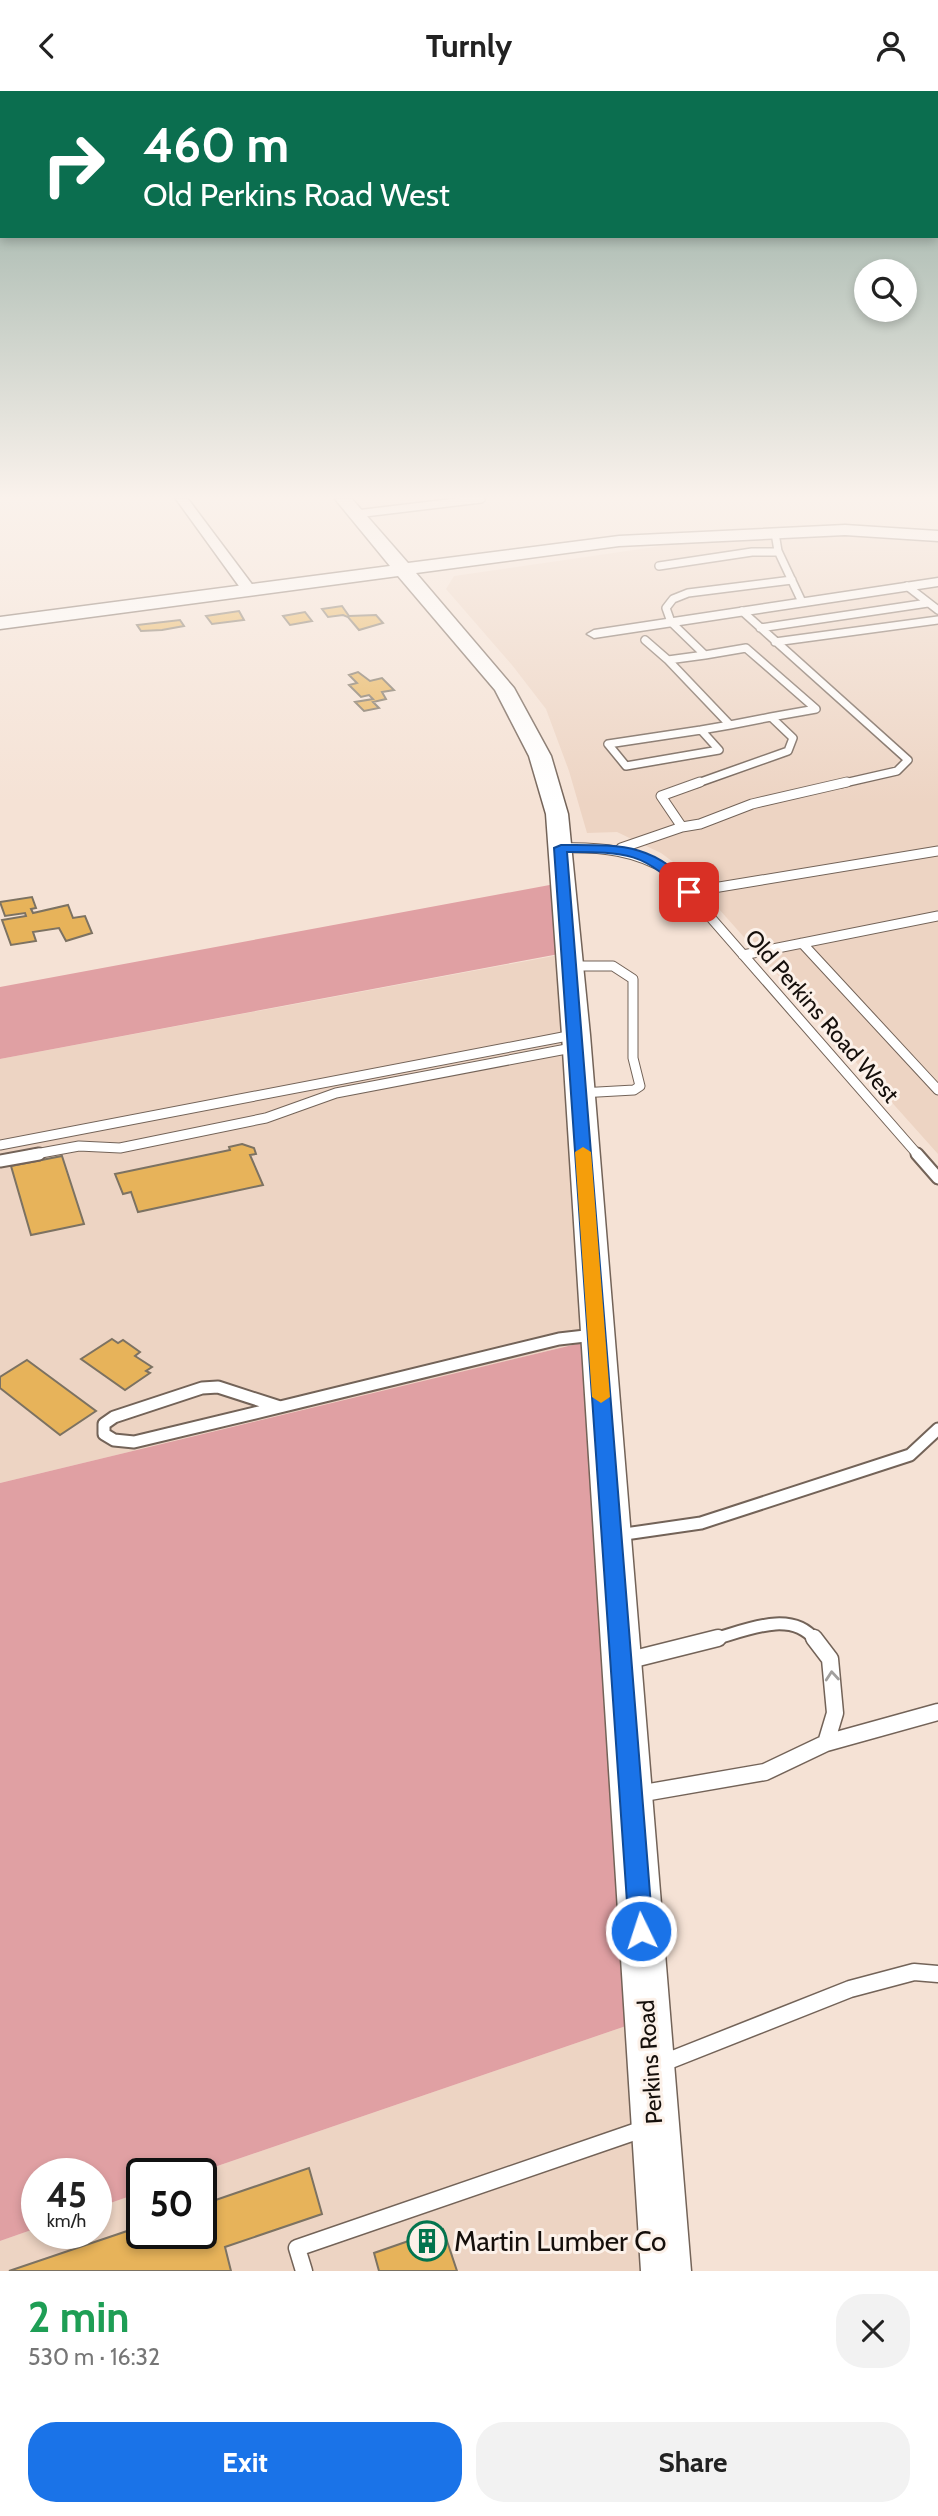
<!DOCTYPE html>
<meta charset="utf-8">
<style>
body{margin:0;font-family:Cabin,sans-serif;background:#f2f2f2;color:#222;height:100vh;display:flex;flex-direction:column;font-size:26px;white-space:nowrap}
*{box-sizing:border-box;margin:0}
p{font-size:23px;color:#767676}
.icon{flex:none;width:38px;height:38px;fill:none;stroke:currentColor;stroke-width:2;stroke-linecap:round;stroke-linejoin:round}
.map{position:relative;height:2180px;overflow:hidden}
.details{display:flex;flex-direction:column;background:#fff;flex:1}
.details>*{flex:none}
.hud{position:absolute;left:0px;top:0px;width:938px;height:147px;box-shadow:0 4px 10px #0003;background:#0b6e4f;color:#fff;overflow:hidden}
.controls{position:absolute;left:854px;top:168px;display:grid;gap:14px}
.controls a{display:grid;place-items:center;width:63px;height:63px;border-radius:50%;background:#fff;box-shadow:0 4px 10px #0003;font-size:35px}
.speed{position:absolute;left:21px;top:2067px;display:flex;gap:14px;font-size:35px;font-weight:700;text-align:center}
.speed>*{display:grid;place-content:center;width:91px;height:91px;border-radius:50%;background:#fff;box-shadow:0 4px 10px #0003;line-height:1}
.speed small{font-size:18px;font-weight:400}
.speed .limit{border:4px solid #111;border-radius:10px;background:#fff;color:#111}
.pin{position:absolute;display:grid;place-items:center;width:60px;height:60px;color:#fff;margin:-30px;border-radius:14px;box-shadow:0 4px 10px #0006}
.me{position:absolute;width:77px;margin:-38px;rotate:356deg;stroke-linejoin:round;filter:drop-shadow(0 0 5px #0008)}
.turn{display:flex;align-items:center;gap:24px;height:147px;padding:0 28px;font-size:32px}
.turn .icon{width:91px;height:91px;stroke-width:2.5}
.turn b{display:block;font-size:49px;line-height:60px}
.round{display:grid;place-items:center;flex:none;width:74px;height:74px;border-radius:28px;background:#f2f2f2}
.head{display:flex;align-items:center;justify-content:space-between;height:119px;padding:0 28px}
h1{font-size:42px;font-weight:700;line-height:52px;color:#1e9e55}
.action{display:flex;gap:14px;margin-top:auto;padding:14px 28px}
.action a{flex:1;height:80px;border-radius:28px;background:#1a73e8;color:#fff;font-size:28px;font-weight:700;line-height:80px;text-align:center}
.action a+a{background:#f2f2f2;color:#222}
header{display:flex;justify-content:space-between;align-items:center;height:91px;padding:0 28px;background:#fff;font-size:32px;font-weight:700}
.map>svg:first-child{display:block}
</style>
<header><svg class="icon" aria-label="back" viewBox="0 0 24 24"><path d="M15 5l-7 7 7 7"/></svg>Turnly<svg class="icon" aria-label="person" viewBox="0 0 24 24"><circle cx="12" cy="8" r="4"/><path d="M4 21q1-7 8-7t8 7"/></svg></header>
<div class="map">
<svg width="938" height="2180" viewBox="0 0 938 2180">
<rect width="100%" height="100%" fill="#f5e2d5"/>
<path fill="#edd4c3" d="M824 444 938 451V1063L684 779 661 762 617 741 587 742 569 680 546 618 512 574 446 498 454 485 682 452Z
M559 864 585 1251 0 1392V968Z
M626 1935 642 2180H0V2150L37 2137V2142H96V2117L142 2101V2142H201V2082H197Z"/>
<path fill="#e0a0a3" d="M555 793 559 863 0 968V896Z
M585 1251 626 1935 197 2082H142V2101L96 2117V2082H37V2137L0 2150V1392Z"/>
<path fill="#e7b35a" stroke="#7c7262" stroke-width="2" d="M342 515 349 525 376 524 383 532 359 539 348 526 343 524 328 526 322 518Z
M239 520 244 529 212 533 206 525Z
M305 521 312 530 290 534 283 525Z
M180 529 184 535 162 539 141 540 137 534Z
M358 581 370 590 382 587 394 599 382 601 386 608 373 611 379 617 364 620 355 611 373 608 369 604 361 606 349 594 357 592 349 584Z
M32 806 36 817 31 818 33 822 68 814 73 827 85 825 92 842 66 850 59 837 33 841 36 850 11 854 2 829 26 825 25 822 5 825 0 811Z
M242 1053 254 1057 256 1063 250 1064 263 1094 138 1121 131 1101 123 1103 115 1083 230 1059 229 1056Z
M62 1065 84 1133 31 1144 11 1075Z
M112 1248 118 1252 123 1249 140 1261 135 1265 152 1276 146 1280 150 1282 125 1299 81 1268Z
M27 1269 96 1320 60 1344 0 1297V1286Z
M309 2077 322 2123 225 2156 231 2180H9L142 2135V2142H201V2114Z
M443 2138 457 2180H379L374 2162Z"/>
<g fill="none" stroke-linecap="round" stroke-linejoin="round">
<g stroke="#736358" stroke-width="10">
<path id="lane-far3" d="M356 423 481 408
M775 442 778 460 802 511
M659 475 752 461H778
M907 495 938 519
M742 520 908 669 897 680 840 693
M760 537 928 512
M645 549 668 569
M775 551 938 529
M705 564 668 569 730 634 771 626
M701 639 719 659 626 675 608 653Z
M701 639 730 634
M695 693 788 660 793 647 771 626 816 618 746 557 705 564 671 531 666 517 673 508 688 502 792 489"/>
</g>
<g stroke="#736358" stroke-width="11">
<path id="lane-far2" d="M682 736 700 733 752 713 847 691
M561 757C602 756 635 759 671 781L918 1064
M621 757 682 736 661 705 700 691
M689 801 938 760
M802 852 938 999
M743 864 938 825
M569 875H613L633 888V967L640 995 634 999 580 1002
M0 1054 573 944
M30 1064 79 1055 120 1057 266 1027 336 1002 577 956"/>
</g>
<g stroke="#736358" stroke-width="15">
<path id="lane-far1" d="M917 1063 938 1087
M0 1070 39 1063
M218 1296 280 1316 134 1351 114 1349 104 1343V1333L114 1326 202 1297Z
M280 1316 559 1248 594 1244
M618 1444 701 1432 910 1364 938 1338
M711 1549C742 1541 791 1517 815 1549"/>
</g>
<g stroke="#736358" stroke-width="19">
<path id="lane" d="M814 1547 830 1568 835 1622 826 1652
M630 1569 718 1547
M638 1703 765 1681 826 1652 938 1621
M663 1972 850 1898 914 1881 938 1883
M304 2180 297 2157 646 2037"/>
</g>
<g stroke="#736358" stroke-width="3">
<path id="street" d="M176 408H188L254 496V502H244Z
M938 487V495L594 547 587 543 594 539Z"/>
</g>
<g stroke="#736358" stroke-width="3">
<path id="secondary" d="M335 408H352L408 472 619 445 845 434 938 440V450L845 444 619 455 416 482 514 597 551 665 568 723 590 944 691 2180H641L562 944 546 723 529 665 495 599 398 485 0 538V526L390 475Z"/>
</g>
<use href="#lane-far3" stroke="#fff" stroke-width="7"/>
<use href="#lane-far2" stroke="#fff" stroke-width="9"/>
<use href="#lane-far1" stroke="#fff" stroke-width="11"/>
<use href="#lane" stroke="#fff" stroke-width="16"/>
<use href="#street" fill="#fff" fill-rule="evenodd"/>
<use href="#secondary" fill="#fff" fill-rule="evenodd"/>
</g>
<defs><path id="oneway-chevron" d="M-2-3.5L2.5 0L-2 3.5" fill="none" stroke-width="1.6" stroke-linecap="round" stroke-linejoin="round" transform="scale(1.75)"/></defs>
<use stroke="#a19f9d" href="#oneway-chevron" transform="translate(832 1585) rotate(-95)"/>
<linearGradient id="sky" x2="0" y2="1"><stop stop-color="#8ba59a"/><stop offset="0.57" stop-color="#faf2ec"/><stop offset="1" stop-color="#faf2ec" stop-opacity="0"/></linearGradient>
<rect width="938" height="713" fill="url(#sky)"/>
<path fill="#1a73e8" stroke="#114b97" stroke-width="2" d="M561 754C619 754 657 751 695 801L684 804C646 760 622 761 567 761L653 1840 649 1848 641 1851 633 1848 629 1840 554 757Z"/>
<path fill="#f59e0b" d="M583 1056 591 1061 610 1306 601 1312 592 1306 575 1061Z"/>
<defs>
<g id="building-ring" transform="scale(2.0125)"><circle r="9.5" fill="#fcf1e9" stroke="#03744e" stroke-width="1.5"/><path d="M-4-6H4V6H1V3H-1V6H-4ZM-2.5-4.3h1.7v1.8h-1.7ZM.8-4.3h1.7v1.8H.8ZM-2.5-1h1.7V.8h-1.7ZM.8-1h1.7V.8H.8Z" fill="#03744e"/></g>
</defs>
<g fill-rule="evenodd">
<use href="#building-ring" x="427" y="2150"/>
</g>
<g text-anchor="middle" stroke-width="6" stroke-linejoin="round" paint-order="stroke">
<g font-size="23" fill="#150f0b" stroke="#fcf1e9">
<text transform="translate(822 925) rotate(49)" y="8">Old Perkins Road West</text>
<text transform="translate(650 1971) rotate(-94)" y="8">Perkins Road</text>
</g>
<g font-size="28" fill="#150f0b" stroke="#fcf1e9" text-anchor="start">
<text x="454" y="2160">Martin Lumber Co</text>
</g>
</g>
</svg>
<div class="controls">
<a><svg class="icon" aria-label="search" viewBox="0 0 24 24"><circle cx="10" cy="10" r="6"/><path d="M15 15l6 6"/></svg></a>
</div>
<div class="speed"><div>45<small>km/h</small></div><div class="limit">50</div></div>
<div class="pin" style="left:689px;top:801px;background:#d93025"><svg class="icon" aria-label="arrive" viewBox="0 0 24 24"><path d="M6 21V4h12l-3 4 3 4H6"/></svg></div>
<svg class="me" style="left:641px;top:1840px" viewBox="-20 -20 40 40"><circle r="17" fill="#1a73e8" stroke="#fff" stroke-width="3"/><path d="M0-11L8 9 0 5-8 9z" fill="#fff"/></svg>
<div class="hud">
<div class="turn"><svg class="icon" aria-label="right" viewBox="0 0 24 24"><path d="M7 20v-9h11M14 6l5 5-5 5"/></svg><div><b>460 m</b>Old Perkins Road West</div></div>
</div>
</div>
<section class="details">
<div class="head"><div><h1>2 min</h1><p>530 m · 16:32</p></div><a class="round"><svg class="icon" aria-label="close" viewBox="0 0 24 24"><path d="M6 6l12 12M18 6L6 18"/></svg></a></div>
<div class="action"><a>Exit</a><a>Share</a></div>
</section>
